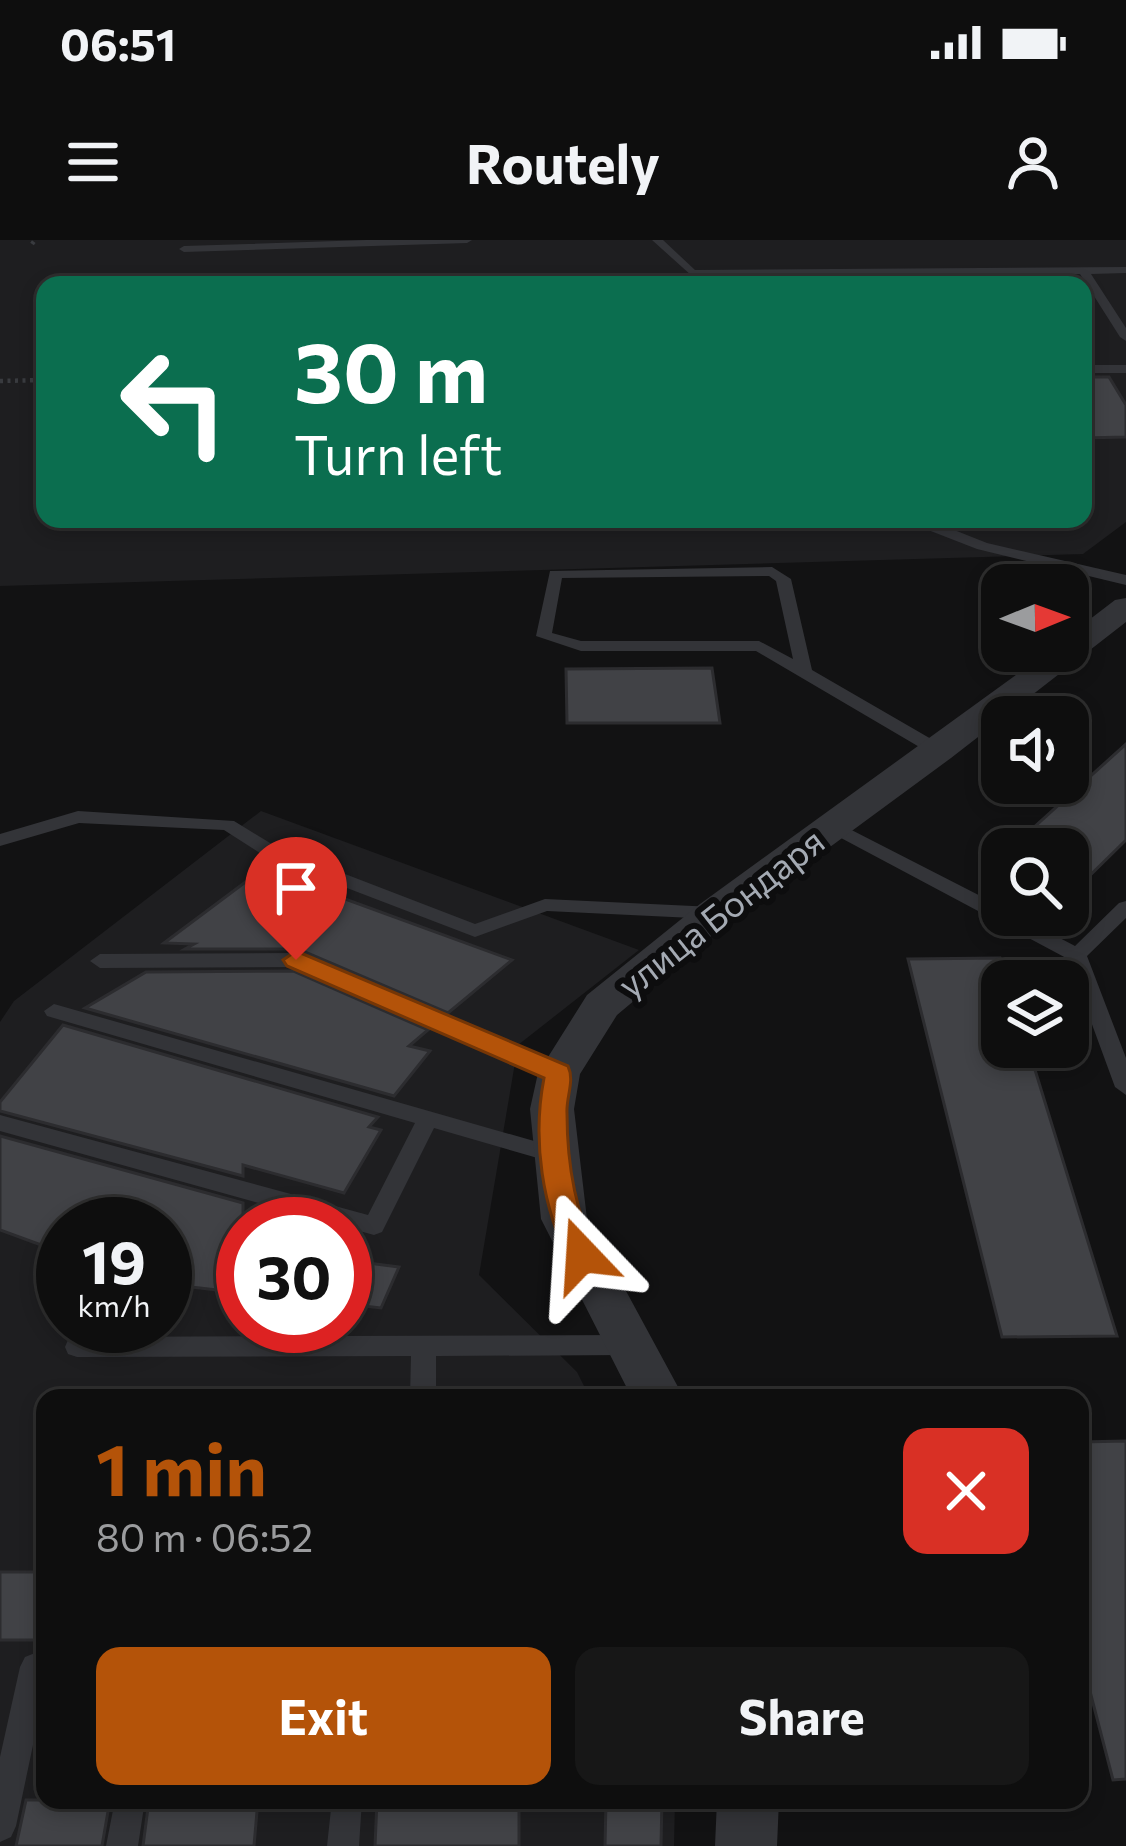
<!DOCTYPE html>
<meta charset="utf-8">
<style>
body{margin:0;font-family:Commissioner,sans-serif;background:#171717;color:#f1f3f6;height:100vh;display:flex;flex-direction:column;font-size:45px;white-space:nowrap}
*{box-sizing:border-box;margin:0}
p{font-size:39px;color:#9b9c9e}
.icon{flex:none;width:66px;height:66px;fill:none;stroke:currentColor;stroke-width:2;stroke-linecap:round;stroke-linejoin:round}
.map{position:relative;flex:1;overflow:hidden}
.panel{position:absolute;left:36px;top:1149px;width:1053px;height:420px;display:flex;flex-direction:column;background:#0e0e0e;border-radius:24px;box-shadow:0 6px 18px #0003,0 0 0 3px #2e2e2e}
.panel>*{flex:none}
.guide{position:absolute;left:36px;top:36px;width:1056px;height:252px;border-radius:24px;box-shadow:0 6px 18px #0003,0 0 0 3px #2e2e2e;background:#0b6e4f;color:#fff;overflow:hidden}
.needle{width:78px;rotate:89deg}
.buttons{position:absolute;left:981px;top:324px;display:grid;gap:24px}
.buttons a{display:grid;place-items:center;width:108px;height:108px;border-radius:24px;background:#0e0e0e;box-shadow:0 6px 18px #0003,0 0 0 3px #2e2e2e;font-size:60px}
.speed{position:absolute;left:36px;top:957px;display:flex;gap:24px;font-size:60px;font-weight:700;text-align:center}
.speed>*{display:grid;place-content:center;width:156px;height:156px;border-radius:50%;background:#0e0e0e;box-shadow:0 6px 18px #0003,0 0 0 3px #2e2e2e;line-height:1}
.speed small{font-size:30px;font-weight:400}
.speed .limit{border:18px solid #d22;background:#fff;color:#111}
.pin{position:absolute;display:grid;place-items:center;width:102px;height:102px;color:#fff;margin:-123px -51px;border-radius:50% 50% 50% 0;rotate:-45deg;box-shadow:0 0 12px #0007}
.pin .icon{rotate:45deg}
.me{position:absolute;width:132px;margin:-66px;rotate:340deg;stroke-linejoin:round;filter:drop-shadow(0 0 9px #0008)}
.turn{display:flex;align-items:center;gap:42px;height:252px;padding:0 60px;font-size:54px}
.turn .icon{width:156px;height:156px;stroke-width:2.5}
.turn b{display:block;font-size:84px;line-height:102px}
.round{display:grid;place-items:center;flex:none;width:126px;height:126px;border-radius:24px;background:#171717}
.headline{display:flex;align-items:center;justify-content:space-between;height:204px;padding:0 60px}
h1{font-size:72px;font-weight:700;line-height:90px;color:#b45309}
.button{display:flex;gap:24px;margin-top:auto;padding:24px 60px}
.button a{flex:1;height:138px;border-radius:24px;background:#b45309;color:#fff;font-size:48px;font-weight:700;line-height:138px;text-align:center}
.button a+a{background:#171717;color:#f1f3f6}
.status{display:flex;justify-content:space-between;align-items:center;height:84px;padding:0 60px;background:#0e0e0e;direction:ltr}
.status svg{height:33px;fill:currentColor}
header{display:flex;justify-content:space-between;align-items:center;height:156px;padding:0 60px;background:#0e0e0e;font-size:54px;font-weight:700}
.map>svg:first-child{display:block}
</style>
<div class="status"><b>06:51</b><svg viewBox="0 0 49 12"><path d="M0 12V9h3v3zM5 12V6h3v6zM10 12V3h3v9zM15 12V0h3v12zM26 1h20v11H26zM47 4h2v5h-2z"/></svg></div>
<header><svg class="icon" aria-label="menu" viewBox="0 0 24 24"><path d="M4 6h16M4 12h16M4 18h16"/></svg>Routely<svg class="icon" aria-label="person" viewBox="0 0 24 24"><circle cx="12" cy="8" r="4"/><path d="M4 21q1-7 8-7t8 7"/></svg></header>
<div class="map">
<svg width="1126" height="1606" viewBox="0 0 1126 1606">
<rect width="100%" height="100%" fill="#121213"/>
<path fill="#1e1e20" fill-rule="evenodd" d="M0 0H1126V282L1083 314 0 346ZM45 45H1083V279H45Z
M261 571 639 710 518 805 479 1035 577 1132 590 1158H45V1560H675L674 1606H0V782L14 761ZM63 984H165V1086H63ZM243 984H345V1086H243Z"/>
<path fill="#414246" stroke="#2c2c2f" stroke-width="3" d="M1083 137H1109L1126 165V197L1083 198Z
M712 428 720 483H567L566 429Z
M1126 504V600L1073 652 1068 649V609H1010Z
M263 629 512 720 448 773 298 709H185L194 704 164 703Z
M1000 718 1007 741H1002V807H1028L1117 1096 1002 1097 908 719Z
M293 731 428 790 409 806 430 811 394 856 85 768 146 732Z
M63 785 378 877 369 887 381 890 344 953 243 925V936L0 871V862Z
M0 896 243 963V1053L165 1044V984H63V1013L0 990Z
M345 1020 399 1027 381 1068 345 1064Z
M1126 1201V1539L1113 1540 1080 1413V1202Z
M0 1332H45V1400H0Z
M26 1560H110L102 1606H16Z
M149 1560H258L254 1606H143Z
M377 1560H519V1606H375Z
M606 1560H662L661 1606H605Z"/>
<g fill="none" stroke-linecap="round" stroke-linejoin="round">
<path stroke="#393b3f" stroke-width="4.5" stroke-dasharray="3 4.5" stroke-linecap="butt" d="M32 4 35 0
M0 141 45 140"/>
<path fill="#333438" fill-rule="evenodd" d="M366 0H472L467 3 184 12 179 9 184 6Z
M652 0H663L695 30 1126 27V33L1091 34 1126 88V101L1120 97 1080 34 692 36Z
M1083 125H1126V133H1083Z
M919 279H933L934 282 987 303 1126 335V345L977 309 923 288Z
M772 327 791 339 812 430 945 507V515H933L756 411H581L536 396 550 331ZM769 336 776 341 793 419 759 401H581L552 393 562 338Z
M78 571 234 581 280 609 475 684 545 659 714 667 724 673 714 679 547 671 475 697 266 617 224 590 79 583 0 606V594Z
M832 580 1002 667V675H1016L1075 706 1119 663 1126 661V678L1087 716 1126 818V855L1115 847 1068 719 826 590 823 586Z
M296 713 567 828 570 833 567 838H551L294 727 100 728 90 721 100 714Z
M54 764 555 907 563 909 566 915 563 921 555 923 434 888 382 992 374 995 345 987V984H334L0 891V875L368 975 415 883 47 776 44 771Z
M628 1095 637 1098 640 1105 637 1112 628 1115 436 1116V1158H410L411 1116 77 1117 68 1114 65 1107 68 1100 77 1097Z
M35 1413 45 1417V1448L16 1586 11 1597 0 1602V1517L20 1427 25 1417Z
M115 1560H145L138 1606H106Z
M332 1560H362L359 1606H327Z"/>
<path fill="#333438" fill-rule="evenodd" d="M1126 358V382L951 518 728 682 617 775 580 834 574 869 587 979 684 1158H632L541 979 530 869 538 833 587 755 700 664 1049 411H1068V396L1115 360Z
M717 1560H779L777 1606H715Z"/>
</g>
<path fill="#b45309" stroke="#753606" stroke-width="3" d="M296 711 568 826C575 841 566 857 567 873 567 922 575 972 597 1015L593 1024 582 1028 571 1024C542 968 532 900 544 838L287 726 283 720Z"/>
<g text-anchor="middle" stroke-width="12" stroke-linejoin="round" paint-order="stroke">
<g font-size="36" fill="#a4aab3" stroke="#0d0d0e">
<text transform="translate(721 673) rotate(-38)" y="13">улица Бондаря</text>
</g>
</g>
</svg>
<div class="buttons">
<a><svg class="needle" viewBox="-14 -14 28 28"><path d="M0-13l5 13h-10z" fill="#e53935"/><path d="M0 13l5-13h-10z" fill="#9b9c9e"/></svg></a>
<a><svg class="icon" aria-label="sound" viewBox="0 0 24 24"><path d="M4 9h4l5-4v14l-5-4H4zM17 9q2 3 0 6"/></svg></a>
<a><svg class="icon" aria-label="search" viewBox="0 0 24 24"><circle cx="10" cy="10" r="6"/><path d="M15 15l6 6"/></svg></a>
<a><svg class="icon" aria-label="layers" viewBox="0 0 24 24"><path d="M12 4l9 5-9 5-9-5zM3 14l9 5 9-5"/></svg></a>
</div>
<div class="speed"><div>19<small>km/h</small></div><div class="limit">30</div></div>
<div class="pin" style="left:296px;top:720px;background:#d93025"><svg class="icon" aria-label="arrive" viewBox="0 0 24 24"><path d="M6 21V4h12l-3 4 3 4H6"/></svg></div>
<svg class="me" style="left:582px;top:1015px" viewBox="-20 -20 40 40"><path d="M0-17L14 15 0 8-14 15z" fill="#b45309" stroke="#fff" stroke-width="4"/></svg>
<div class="guide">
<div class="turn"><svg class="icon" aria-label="left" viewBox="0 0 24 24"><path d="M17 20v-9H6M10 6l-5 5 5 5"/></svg><div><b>30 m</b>Turn left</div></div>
</div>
<section class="panel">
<div class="headline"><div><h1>1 min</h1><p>80 m · 06:52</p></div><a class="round" style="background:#d93025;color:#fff"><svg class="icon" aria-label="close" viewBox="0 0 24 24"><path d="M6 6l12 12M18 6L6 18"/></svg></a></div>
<div class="button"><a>Exit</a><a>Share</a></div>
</section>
</div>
